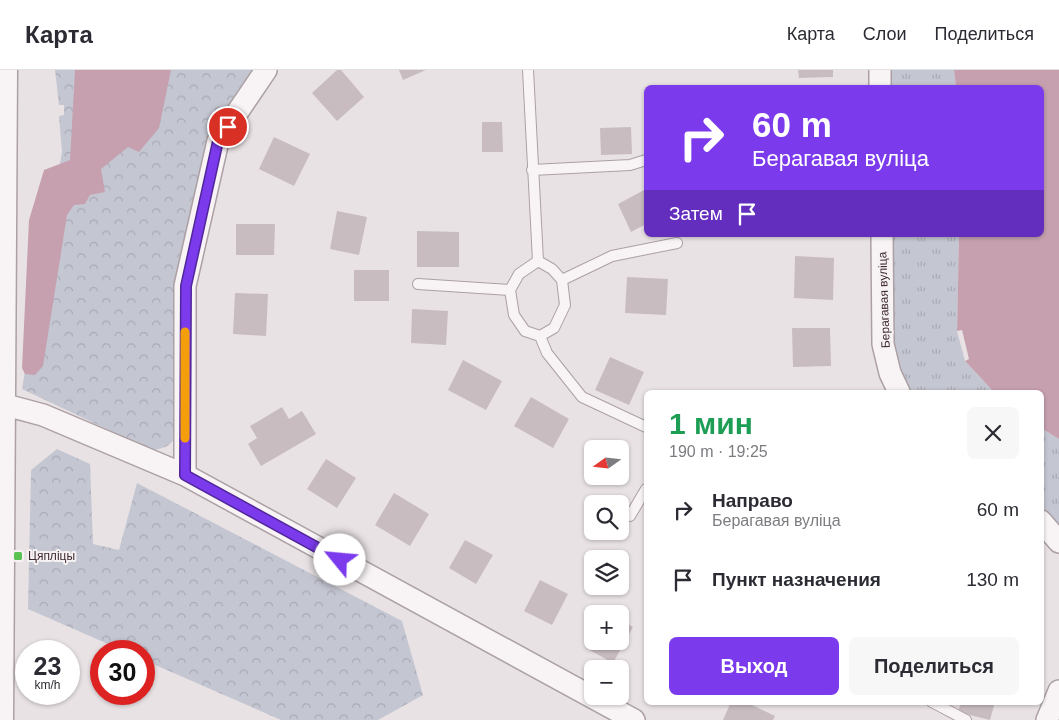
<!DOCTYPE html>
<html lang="ru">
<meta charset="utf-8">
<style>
body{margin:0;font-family:Helvetica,sans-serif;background:#f7f7f7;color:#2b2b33;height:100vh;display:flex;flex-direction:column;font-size:19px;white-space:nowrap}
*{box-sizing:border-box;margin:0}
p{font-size:16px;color:#7c7c81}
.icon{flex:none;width:28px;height:28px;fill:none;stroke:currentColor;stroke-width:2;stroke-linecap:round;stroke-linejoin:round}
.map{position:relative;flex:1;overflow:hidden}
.drawer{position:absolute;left:644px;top:320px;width:400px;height:315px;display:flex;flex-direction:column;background:#fff;border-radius:8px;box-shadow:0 1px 4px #0004}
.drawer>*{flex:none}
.banner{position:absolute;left:644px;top:15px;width:400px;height:152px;border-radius:8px;box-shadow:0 1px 4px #0004;background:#7c3aed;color:#fff;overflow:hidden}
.needle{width:32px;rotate:255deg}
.tools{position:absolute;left:584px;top:370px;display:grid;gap:10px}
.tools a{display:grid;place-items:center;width:45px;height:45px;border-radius:8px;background:#fff;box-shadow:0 1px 4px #0004;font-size:25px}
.speed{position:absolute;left:15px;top:570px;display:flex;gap:10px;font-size:25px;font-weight:700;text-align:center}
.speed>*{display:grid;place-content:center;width:65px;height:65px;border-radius:50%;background:#fff;box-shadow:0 1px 4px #0004;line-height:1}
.speed small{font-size:12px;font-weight:400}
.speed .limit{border:8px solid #d22;background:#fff;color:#111}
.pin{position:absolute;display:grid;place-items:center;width:42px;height:42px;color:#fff;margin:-21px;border:2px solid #fff;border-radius:50%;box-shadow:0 1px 5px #0007}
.me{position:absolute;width:55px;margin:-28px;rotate:298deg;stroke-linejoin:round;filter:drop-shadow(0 0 4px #0008)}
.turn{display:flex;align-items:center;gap:18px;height:105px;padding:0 25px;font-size:22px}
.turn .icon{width:65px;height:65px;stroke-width:2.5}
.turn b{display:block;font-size:35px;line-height:42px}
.then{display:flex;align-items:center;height:48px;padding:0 25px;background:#0003;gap:10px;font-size:19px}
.round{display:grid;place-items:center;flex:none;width:52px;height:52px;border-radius:8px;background:#f7f7f7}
.overview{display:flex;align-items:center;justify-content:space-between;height:85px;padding:0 25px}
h1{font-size:30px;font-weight:800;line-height:38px;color:#1e9e55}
.primary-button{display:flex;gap:10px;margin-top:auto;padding:10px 25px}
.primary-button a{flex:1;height:58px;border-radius:8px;background:#7c3aed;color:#fff;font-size:20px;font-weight:800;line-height:58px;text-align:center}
.primary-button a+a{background:#f7f7f7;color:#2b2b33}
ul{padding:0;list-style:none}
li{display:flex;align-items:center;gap:15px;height:70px;padding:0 25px}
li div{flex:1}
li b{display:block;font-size:19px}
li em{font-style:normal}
header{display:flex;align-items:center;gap:30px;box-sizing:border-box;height:70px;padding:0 25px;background:#fff;border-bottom:1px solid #e1e1e2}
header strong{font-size:24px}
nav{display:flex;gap:28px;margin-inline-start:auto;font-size:18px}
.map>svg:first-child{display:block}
</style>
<header>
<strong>Карта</strong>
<nav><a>Карта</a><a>Слои</a><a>Поделиться</a></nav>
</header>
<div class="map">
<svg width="1059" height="650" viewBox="0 0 1059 650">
<defs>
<pattern id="grass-tufts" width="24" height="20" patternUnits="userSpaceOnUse" patternTransform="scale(1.25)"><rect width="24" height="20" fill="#c4c6d2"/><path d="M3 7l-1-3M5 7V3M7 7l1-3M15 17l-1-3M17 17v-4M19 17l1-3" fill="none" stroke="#a9aab5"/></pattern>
<pattern id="forest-crowns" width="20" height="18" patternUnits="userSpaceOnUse" patternTransform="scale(1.25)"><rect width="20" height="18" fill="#c4c6d2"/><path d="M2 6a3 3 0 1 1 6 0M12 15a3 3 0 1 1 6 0" fill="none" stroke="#a9aab5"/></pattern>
</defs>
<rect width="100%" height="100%" fill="#e9e2e4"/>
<path fill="url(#grass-tufts)" d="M888 0H954L956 17H889Z
M891 165H959L957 261 965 291 994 322H909C886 271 892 221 891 165Z
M1041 358 1059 369V460L1041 441Z"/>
<path fill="url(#forest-crowns)" d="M55 0H258L212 67 177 366C170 376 164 379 151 380L22 319 62 82 59 46 64 45V35H59Z
M57 379 90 394 93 474 119 480 137 413 402 551 423 625 378 650H281L144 590V581H124L28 539 31 400Z"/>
<path fill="#c6a0af" d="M75 0H171L159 58 139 82 128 77 101 99 105 122 90 125 85 134 74 135 67 145 43 296 35 305 25 304 22 298 29 150 44 100 70 90Z
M954 0H1059V369L1041 358V322H994L965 291 969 289 962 260 957 261 959 165H1041V18L956 17Z"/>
<path fill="#c8bcc0" d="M337 0H341L364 27 337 51 312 23Z
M399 0H426L403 10Z
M798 0H833V7L799 8Z
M482 52H502L503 82H482Z
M631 57 632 84 601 85 600 58Z
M274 67 310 84 294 116 259 99Z
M646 119V154L631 162 618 134Z
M337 141 367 147 359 185 330 179Z
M236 154H275L274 185H236Z
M417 161 459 162V197H417Z
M795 186 834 188 833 230 794 228Z
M354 200H389V231H354Z
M627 207 668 209 666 245 625 243Z
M235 223 268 224 266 266 233 264Z
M412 239 448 241 446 275 411 273Z
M792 258H830L831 296 793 297Z
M610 287 644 302 629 335 595 320Z
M463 290 502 311 486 340 448 320Z
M531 327 569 349 553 378 514 356Z
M282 337 289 349 302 341 316 364 261 396 248 374 257 368 250 356Z
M592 386V405L585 400Z
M326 389 356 408 337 438 307 419Z
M596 406H615L610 414Z
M394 423 429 444 410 476 375 455Z
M465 470 493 485 476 514 449 498Z
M540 510 568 524 552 555 524 541Z
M620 550 633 557 613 593 586 578 592 566V571H620Z
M731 632H746L775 646 773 650H723Z
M961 632H995L990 650 958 642Z"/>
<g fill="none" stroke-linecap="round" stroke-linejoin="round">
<g stroke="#aca0a4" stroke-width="12">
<path id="service" d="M528 0 538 191
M532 100 630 95 646 90
M538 191 552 199 562 210 565 235 554 258 540 266 525 261 514 245 510 220 519 204Z
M562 210 612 186 677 173
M418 214 510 220
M540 266 547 283 582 327 646 357
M630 446 646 419
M932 632 966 650"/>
</g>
<g stroke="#aca0a4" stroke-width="24">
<path id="minor" d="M880 0V18
M882 165 883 274 890 303 899 322
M2 334 43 345 185 405 634 650
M185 405V216L218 71 266 0
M1041 451 1059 472
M1047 650 1059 621"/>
</g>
<g stroke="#aca0a4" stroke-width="29">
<path id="tertiary" d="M0 650 4 0"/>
</g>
<use href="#service" stroke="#f8f4f5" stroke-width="10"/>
<use href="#minor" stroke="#f8f4f5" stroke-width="21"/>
<use href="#tertiary" stroke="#f8f4f5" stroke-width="26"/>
</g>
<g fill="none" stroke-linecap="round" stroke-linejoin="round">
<g stroke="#51269a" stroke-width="12">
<path id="route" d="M228 57 218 71 186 216 185 405 340 490"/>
</g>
<use href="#route" stroke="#7c3aed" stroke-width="9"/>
<path stroke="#f59e0b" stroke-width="9" d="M185 368V262"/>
</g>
<rect fill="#5ac253" stroke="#f6f1f3" stroke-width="2" x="13" y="481" width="10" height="10" rx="2.5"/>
<g text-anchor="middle" stroke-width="4" stroke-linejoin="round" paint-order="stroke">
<g font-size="12" fill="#3f2b31" stroke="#f6f1f3">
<text transform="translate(884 230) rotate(-92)" y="4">Берагавая вуліца</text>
</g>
<g font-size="12" fill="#3f2b31" stroke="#f6f1f3" text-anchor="start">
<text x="28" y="490">Цяпліцы</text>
</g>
</g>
</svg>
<div class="tools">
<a><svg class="needle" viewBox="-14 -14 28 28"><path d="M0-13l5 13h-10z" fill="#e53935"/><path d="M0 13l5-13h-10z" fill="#7c7c81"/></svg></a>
<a><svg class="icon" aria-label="search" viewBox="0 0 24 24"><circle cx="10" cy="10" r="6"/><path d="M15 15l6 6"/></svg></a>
<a><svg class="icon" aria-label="layers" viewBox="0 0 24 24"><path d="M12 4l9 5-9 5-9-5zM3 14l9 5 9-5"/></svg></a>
<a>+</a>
<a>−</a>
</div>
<div class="speed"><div>23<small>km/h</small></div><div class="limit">30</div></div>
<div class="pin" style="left:228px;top:57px;background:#d93025"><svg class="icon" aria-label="arrive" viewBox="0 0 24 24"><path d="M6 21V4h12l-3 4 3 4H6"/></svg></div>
<svg class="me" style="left:340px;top:490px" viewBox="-20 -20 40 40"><circle r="19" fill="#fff"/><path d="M0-13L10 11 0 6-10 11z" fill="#7c3aed"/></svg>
<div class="banner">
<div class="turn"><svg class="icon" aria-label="right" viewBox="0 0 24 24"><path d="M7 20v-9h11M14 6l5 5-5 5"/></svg><div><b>60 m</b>Берагавая вуліца</div></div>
<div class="then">Затем<svg class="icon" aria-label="arrive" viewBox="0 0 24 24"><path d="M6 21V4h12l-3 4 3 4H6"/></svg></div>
</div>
<section class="drawer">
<div class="overview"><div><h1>1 мин</h1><p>190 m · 19:25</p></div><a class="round"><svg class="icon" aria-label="close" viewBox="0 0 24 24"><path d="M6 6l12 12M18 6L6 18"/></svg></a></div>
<ul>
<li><svg class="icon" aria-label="right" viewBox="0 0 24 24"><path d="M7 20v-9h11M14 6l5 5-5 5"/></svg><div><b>Направо</b><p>Берагавая вуліца</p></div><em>60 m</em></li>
<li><svg class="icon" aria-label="arrive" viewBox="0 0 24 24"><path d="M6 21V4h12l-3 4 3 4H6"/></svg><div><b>Пункт назначения</b></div><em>130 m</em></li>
</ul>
<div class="primary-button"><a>Выход</a><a>Поделиться</a></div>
</section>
</div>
